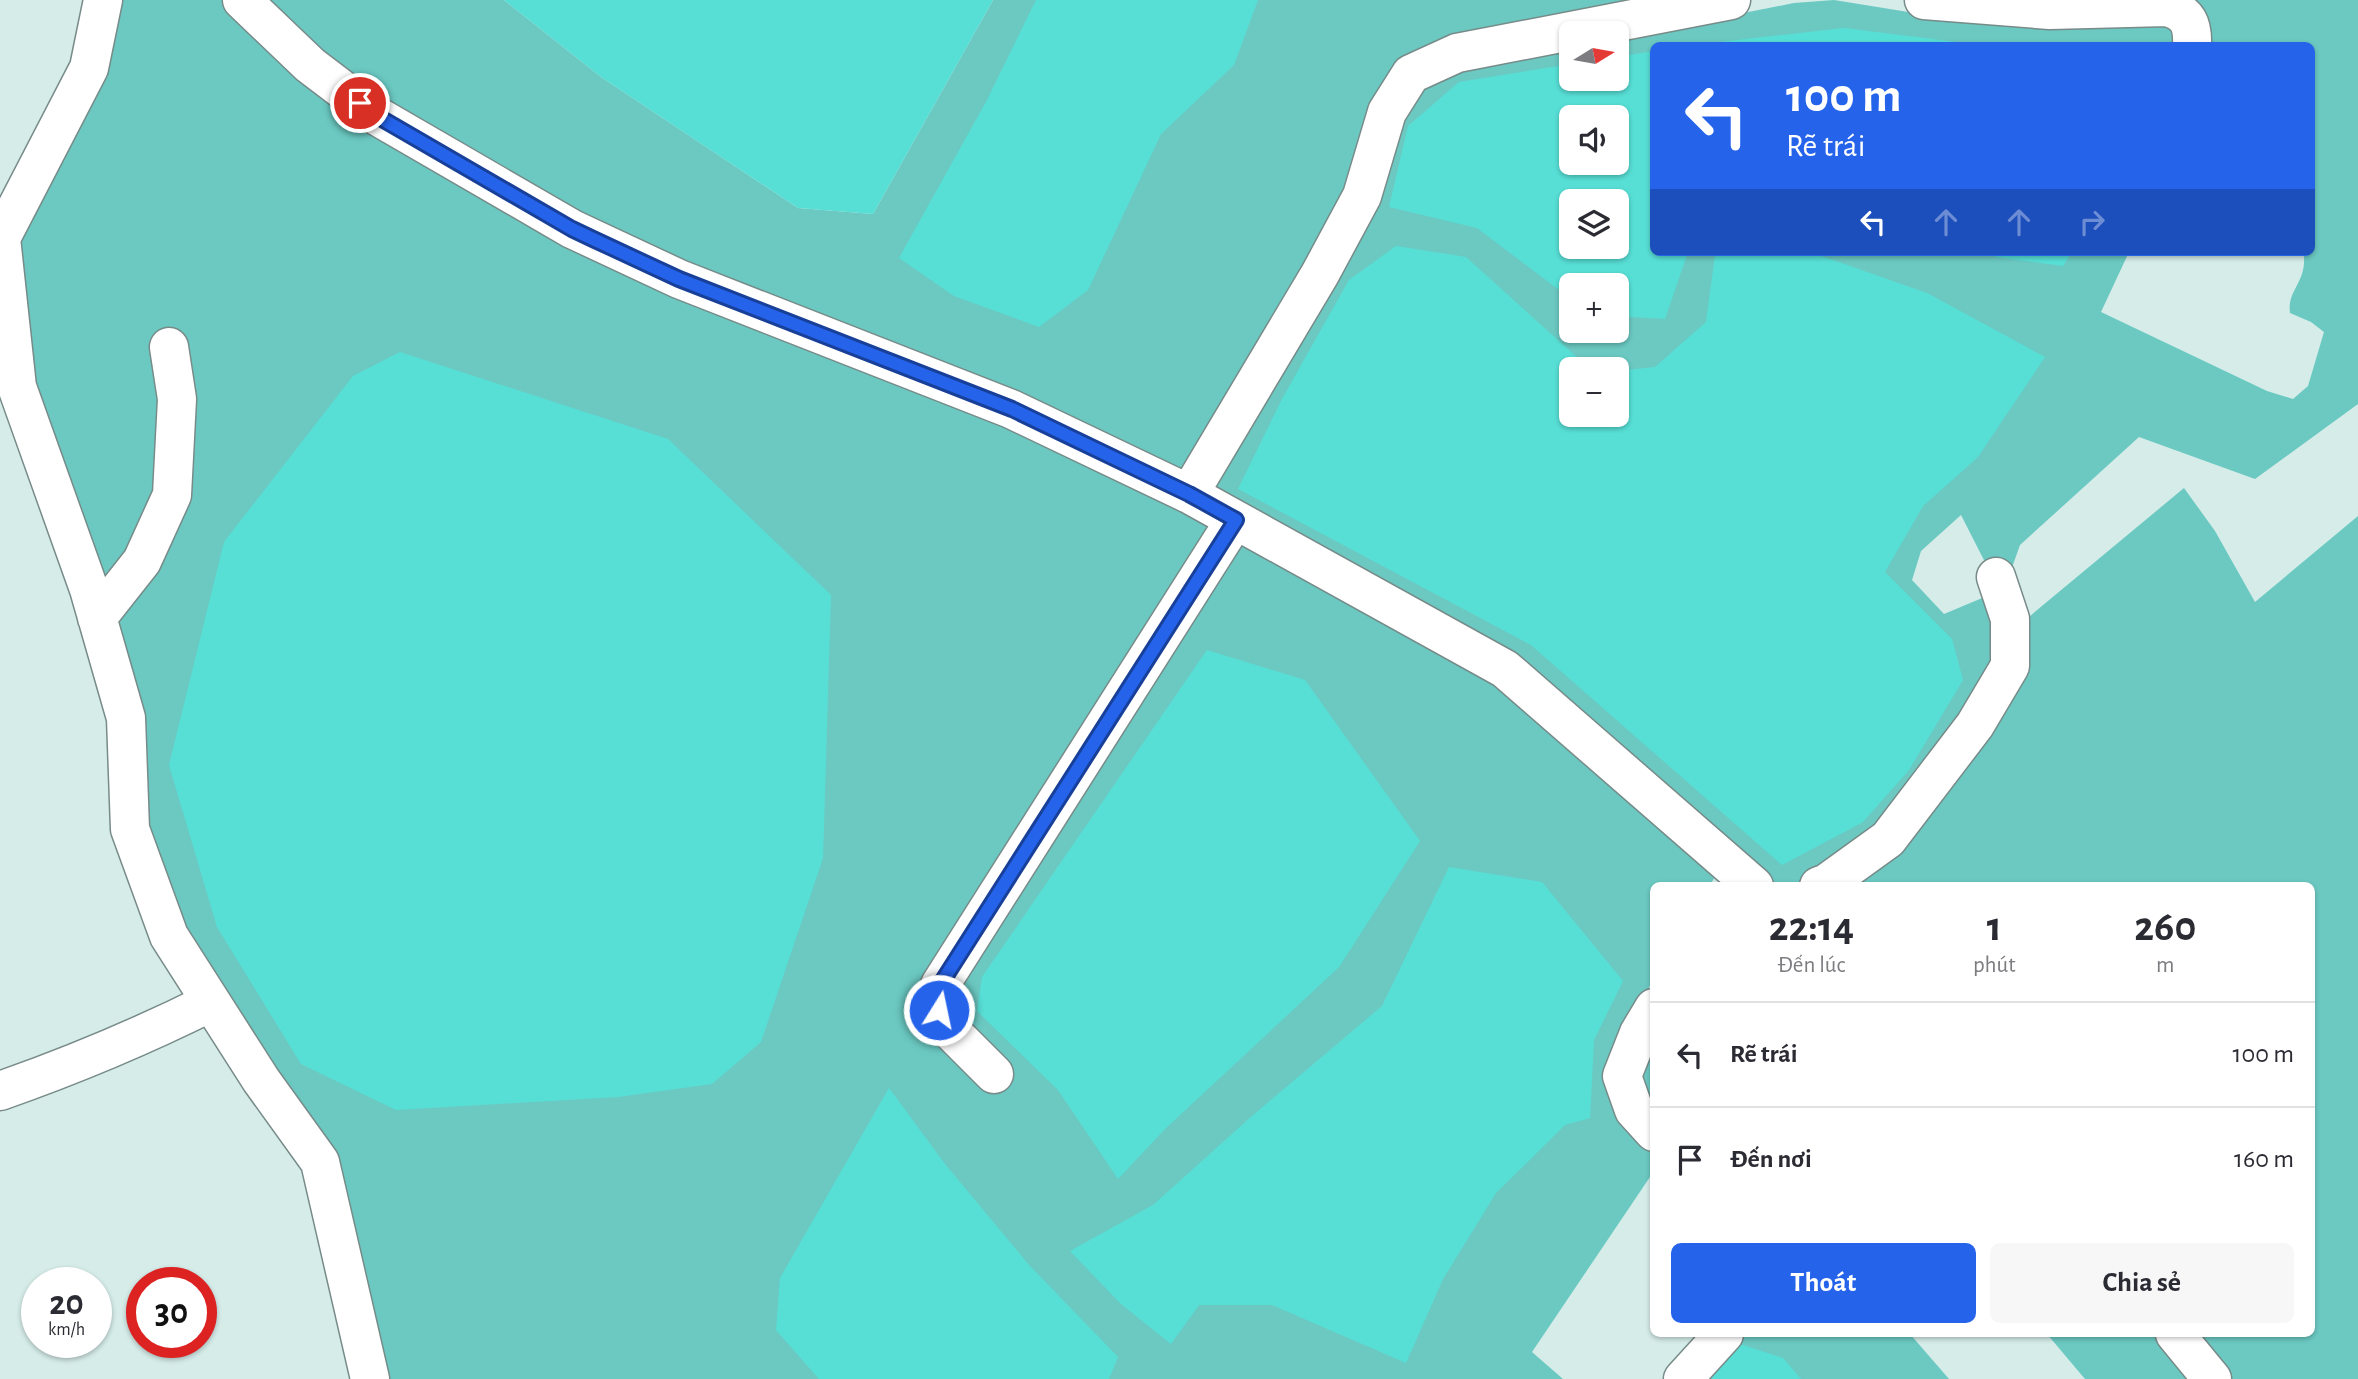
<!DOCTYPE html>
<html lang="vi">
<meta charset="utf-8">
<style>
body{margin:0;font-family:"Alegreya Sans",sans-serif;background:#f7f7f7;color:#2b2b33;height:100vh;display:flex;flex-direction:column;font-size:26px;white-space:nowrap}
*{box-sizing:border-box;margin:0}
p{font-size:23px;color:#7c7c81}
.icon{flex:none;width:38px;height:38px;fill:none;stroke:currentColor;stroke-width:2;stroke-linecap:round;stroke-linejoin:round}
.map{position:relative;flex:1;overflow:hidden}
.sheet{position:absolute;left:1650px;top:882px;width:665px;height:455px;display:flex;flex-direction:column;background:#fff;border-radius:10px;box-shadow:0 2px 5px #0004}
.sheet>*{flex:none}
.hud{position:absolute;left:1650px;top:42px;width:665px;height:214px;border-radius:10px;box-shadow:0 2px 5px #0004;background:#2563eb;color:#fff;overflow:hidden}
.needle{width:46px;rotate:79deg}
.controls{position:absolute;left:1559px;top:21px;display:grid;gap:14px}
.controls a{display:grid;place-items:center;width:70px;height:70px;border-radius:10px;background:#fff;box-shadow:0 2px 5px #0004;font-size:35px}
.speed{position:absolute;left:21px;top:1267px;display:flex;gap:14px;font-size:35px;font-weight:700;text-align:center}
.speed>*{display:grid;place-content:center;width:91px;height:91px;border-radius:50%;background:#fff;box-shadow:0 2px 5px #0004;line-height:1}
.speed small{font-size:18px;font-weight:400}
.speed .limit{border:10px solid #d22;background:#fff;color:#111}
.pin{position:absolute;display:grid;place-items:center;width:60px;height:60px;color:#fff;margin:-30px;border:4px solid #fff;border-radius:50%;box-shadow:0 2px 7px #0007}
.me{position:absolute;width:77px;margin:-38px;rotate:10deg;stroke-linejoin:round;filter:drop-shadow(0 0 5px #0008)}
.turn{display:flex;align-items:center;gap:24px;height:147px;padding:0 21px;font-size:32px}
.turn .icon{width:91px;height:91px;stroke-width:2.5}
.turn b{display:block;font-size:49px;line-height:60px}
.lanes{display:flex;align-items:center;height:66px;padding:0 21px;background:#0003;justify-content:center;gap:35px;direction:ltr}
.lanes .off{opacity:.35}
.eta{display:flex;justify-content:space-evenly;align-items:center;height:119px;text-align:center}
.eta b{font-size:42px;font-weight:700;line-height:49px}
.primary-button{display:flex;gap:14px;margin-top:auto;padding:14px 21px}
.primary-button a{flex:1;height:80px;border-radius:10px;background:#2563eb;color:#fff;font-size:28px;font-weight:700;line-height:80px;text-align:center}
.primary-button a+a{background:#f7f7f7;color:#2b2b33}
ul{padding:0;list-style:none}
li{display:flex;align-items:center;gap:21px;height:105px;padding:0 21px;border-top:2px solid #e1e1e2}
li div{flex:1}
li b{display:block;font-size:26px}
li em{font-style:normal}
.map>svg:first-child{display:block}
</style>
<div class="map">
<svg width="2358" height="1379" viewBox="0 0 2358 1379">
<rect width="100%" height="100%" fill="#d5ece9"/>
<path fill="#6bc9c2" fill-rule="evenodd" d="M118 0H223L304 77 1176 503 1495 679 1718 872 1710 885 1654 886V979L1623 1030 1621 1117 1654 1153V1171L1532 1352 1563 1379H384L333 1156 181 929 145 824 32 384 16 240Z
M263 0H504L601 77 798 208 873 214 993 0H1657L1455 39 1348 194 1184 475 596 225 383 102Z
M1834 0 1933 16 2176 25 2179 45 1654 46V252H2129L2101 312 2267 391 2293 399 2308 386 2324 332 2311 322 2290 313C2287 290 2306 283 2304 256L2300 252H2312V46L2206 45 2190 0H2358V404L2255 479 2139 437 2020 545 2010 573 2024 621 2184 488 2215 531 2255 602 2358 516V1379H2230L2194 1334H2312V886L1776 885 1513 658 1209 489 1399 118 1419 85 1459 68 1571 46 1572 79H1617V38L1794 3ZM1572 117H1617V163H1572ZM1572 201H1617V247H1572ZM1572 285H1617V331H1572ZM1572 369H1617V415H1572ZM1961 515 1987 566V596L1944 614 1912 580 1921 551Z
M1654 1036V1112L1636 1076Z
M1742 1334H1910L1949 1379H1702Z
M2047 1334H2157L2195 1379H2085Z"/>
<path fill="#57dfd6" fill-rule="evenodd" d="M504 0H993L873 214 798 208 601 77Z
M1036 0H1258L1234 65 1161 134 1088 290 1039 327 954 296 899 258 987 100Z
M1844 28 1980 45H1692Z
M1654 51V252H1688L1665 319 1617 316V285H1572L1571 299 1477 228 1389 207 1408 126 1459 82 1571 64 1572 79H1617V57ZM1572 117H1617V163H1572ZM1617 201V247H1572V201Z
M1396 246 1466 257 1590 369H1572V415H1617V371L1655 367 1706 322 1715 255 1725 252H1810L1927 293 2045 357 1978 457 1923 506 1885 572 1952 639 1963 680 1909 770 1863 822 1782 865 1531 645 1238 489 1282 399 1349 280Z
M1985 252H2072L2063 266 1996 257Z
M400 352 668 439 831 595 823 858 761 1042 712 1084 618 1097 396 1110 301 1064 217 927 169 765 224 542 353 376Z
M1207 650 1305 680 1420 841 1339 967 1165 1129 1118 1179 1058 1090 977 1011 982 977Z
M1449 867 1542 882 1623 981 1594 1040 1590 1118 1565 1125 1496 1193 1443 1279 1406 1363 1272 1305H1199L1171 1344 1121 1304 1070 1251 1153 1205 1252 1116 1382 1006Z
M889 1088 945 1164 1029 1265 1118 1357 1109 1379H819L776 1330 780 1278Z
M1734 1342 1783 1358 1801 1379H1702Z"/>
<g fill="none" stroke-linecap="round" stroke-linejoin="round">
<g stroke="#778b89" stroke-width="41">
<path id="minor" d="M103 0 89 68 1 238 17 387 89 589 126 718 130 829 169 936 261 1080 320 1162 370 1379
M242 0 310 65 377 116 572 229 679 279 1011 409 1189 494 1505 669 1754 886
M1924 0 2050 10 2167 7C2188 13 2193 24 2192 46
M1189 494 1320 274 1362 196 1387 112 1411 74 1457 53 1731 0
M97 618 142 561 172 495 177 399 169 347
M1819 886 1827 883 1888 839 1975 725 2010 666V619L1996 577
M1654 1008 1639 1033 1622 1076 1634 1110 1654 1132
M994 1074 951 1031 939 1010 940 985 1235 520
M0 1091C74 1065 141 1037 211 1002
M2175 1334 2212 1379
M1683 1379 1724 1334"/>
</g>
<use href="#minor" stroke="#fff" stroke-width="38"/>
</g>
<g fill="none" stroke-linecap="round" stroke-linejoin="round">
<g stroke="#184099" stroke-width="18">
<path id="route" d="M360 103 377 116 572 229 593 239 679 279 1012 409 1189 494 1236 520 940 985 939 1010"/>
</g>
<use href="#route" stroke="#2563eb" stroke-width="12"/>
</g>
</svg>
<div class="controls">
<a><svg class="needle" viewBox="-14 -14 28 28"><path d="M0-13l5 13h-10z" fill="#e53935"/><path d="M0 13l5-13h-10z" fill="#7c7c81"/></svg></a>
<a><svg class="icon" aria-label="sound" viewBox="0 0 24 24"><path d="M4 9h4l5-4v14l-5-4H4zM17 9q2 3 0 6"/></svg></a>
<a><svg class="icon" aria-label="layers" viewBox="0 0 24 24"><path d="M12 4l9 5-9 5-9-5zM3 14l9 5 9-5"/></svg></a>
<a>+</a>
<a>−</a>
</div>
<div class="speed"><div>20<small>km/h</small></div><div class="limit">30</div></div>
<div class="pin" style="left:360px;top:103px;background:#d93025"><svg class="icon" aria-label="arrive" viewBox="0 0 24 24"><path d="M6 21V4h12l-3 4 3 4H6"/></svg></div>
<svg class="me" style="left:939px;top:1010px" viewBox="-20 -20 40 40"><circle r="17" fill="#2563eb" stroke="#fff" stroke-width="3"/><path d="M0-11L8 9 0 5-8 9z" fill="#fff"/></svg>
<div class="hud">
<div class="turn"><svg class="icon" aria-label="left" viewBox="0 0 24 24"><path d="M17 20v-9H6M10 6l-5 5 5 5"/></svg><div><b>100 m</b>Rẽ trái</div></div>
<div class="lanes"><svg class="icon" aria-label="left" viewBox="0 0 24 24"><path d="M17 20v-9H6M10 6l-5 5 5 5"/></svg><svg class="icon off" aria-label="ahead" viewBox="0 0 24 24"><path d="M12 20V5M6 11l6-6 6 6"/></svg><svg class="icon off" aria-label="ahead" viewBox="0 0 24 24"><path d="M12 20V5M6 11l6-6 6 6"/></svg><svg class="icon off" aria-label="right" viewBox="0 0 24 24"><path d="M7 20v-9h11M14 6l5 5-5 5"/></svg></div>
</div>
<section class="sheet">
<div class="eta">
<div><b>22:14</b><p>Đến lúc</p></div>
<div><b>1</b><p>phút</p></div>
<div><b>260</b><p>m</p></div>
</div>
<ul>
<li><svg class="icon" aria-label="left" viewBox="0 0 24 24"><path d="M17 20v-9H6M10 6l-5 5 5 5"/></svg><div><b>Rẽ trái</b></div><em>100 m</em></li>
<li><svg class="icon" aria-label="arrive" viewBox="0 0 24 24"><path d="M6 21V4h12l-3 4 3 4H6"/></svg><div><b>Đến nơi</b></div><em>160 m</em></li>
</ul>
<div class="primary-button"><a>Thoát</a><a>Chia sẻ</a></div>
</section>
</div>
